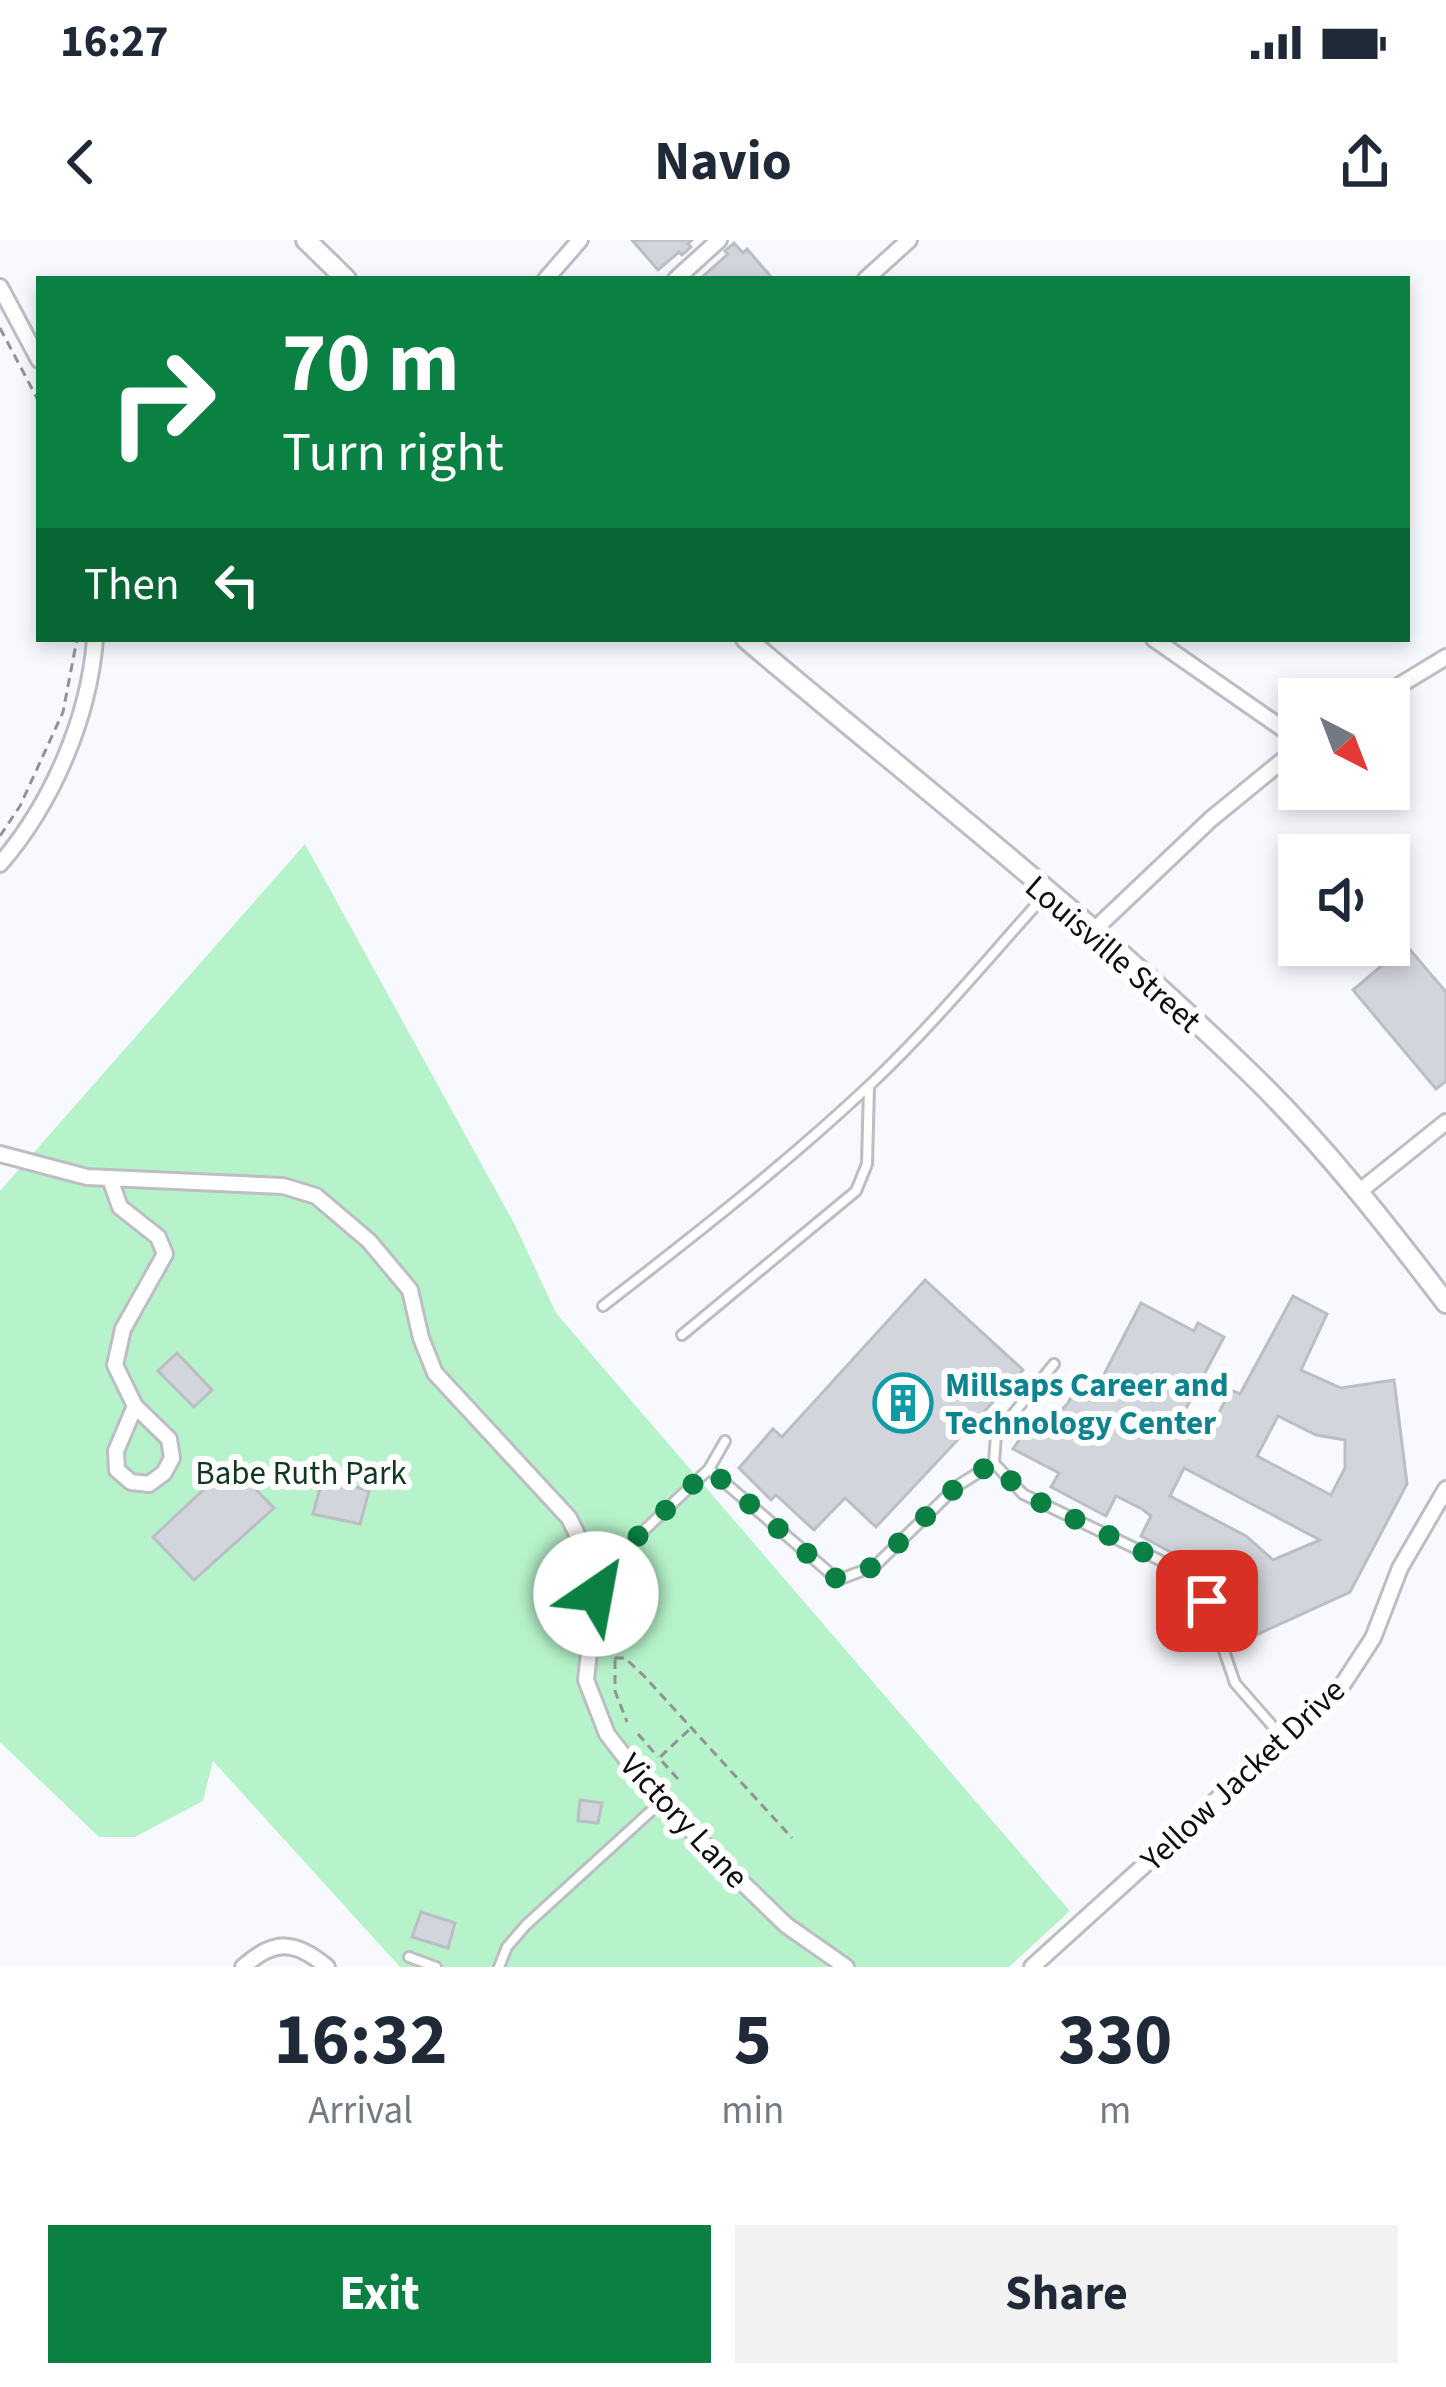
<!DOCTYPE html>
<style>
body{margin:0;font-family:"Source Sans 3",sans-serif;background:#f2f2f3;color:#1f2937;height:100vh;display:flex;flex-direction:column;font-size:45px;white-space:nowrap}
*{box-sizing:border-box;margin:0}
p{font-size:39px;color:#747a83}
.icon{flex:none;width:66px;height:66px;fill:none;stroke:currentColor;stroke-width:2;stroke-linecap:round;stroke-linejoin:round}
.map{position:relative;height:1727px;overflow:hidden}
.side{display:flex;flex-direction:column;background:#fff;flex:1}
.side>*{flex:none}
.top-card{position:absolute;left:36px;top:36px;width:1374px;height:366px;border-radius:0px;box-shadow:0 6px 18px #0003;background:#0b8043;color:#fff;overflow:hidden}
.needle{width:78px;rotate:138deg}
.controls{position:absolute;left:1278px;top:438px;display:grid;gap:24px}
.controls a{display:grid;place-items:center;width:132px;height:132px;border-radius:0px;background:#fff;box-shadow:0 6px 18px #0003;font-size:60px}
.pin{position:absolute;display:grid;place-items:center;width:102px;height:102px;color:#fff;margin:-51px;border-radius:24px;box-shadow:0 6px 18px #0006}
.me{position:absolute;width:132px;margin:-66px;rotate:33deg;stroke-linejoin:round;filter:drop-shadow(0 0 9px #0008)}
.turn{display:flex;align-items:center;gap:42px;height:252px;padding:0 48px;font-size:54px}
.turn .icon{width:156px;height:156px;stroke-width:2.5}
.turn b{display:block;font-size:84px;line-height:102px}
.then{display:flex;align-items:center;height:114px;padding:0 48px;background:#0003;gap:24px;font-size:45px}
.eta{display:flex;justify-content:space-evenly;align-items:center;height:204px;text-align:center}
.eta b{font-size:72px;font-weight:700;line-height:84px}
.cta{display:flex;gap:24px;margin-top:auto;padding:24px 48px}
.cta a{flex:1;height:138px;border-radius:0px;background:#0b8043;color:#fff;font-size:48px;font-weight:700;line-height:138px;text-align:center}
.cta a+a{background:#f2f2f3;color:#1f2937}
.status{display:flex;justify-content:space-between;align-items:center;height:84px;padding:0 60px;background:#fff;direction:ltr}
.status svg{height:33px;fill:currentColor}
header{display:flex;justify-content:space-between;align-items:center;height:156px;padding:0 48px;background:#fff;font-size:54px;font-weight:700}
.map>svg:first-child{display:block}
</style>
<div class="status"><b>16:27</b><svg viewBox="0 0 49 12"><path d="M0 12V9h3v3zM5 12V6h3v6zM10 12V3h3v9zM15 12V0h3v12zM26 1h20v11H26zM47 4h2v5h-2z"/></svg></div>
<header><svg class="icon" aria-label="back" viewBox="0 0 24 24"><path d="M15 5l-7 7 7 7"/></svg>Navio<svg class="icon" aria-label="share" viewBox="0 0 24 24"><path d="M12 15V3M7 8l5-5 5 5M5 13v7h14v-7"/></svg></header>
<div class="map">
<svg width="1446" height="1727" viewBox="0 0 1446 1727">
<rect width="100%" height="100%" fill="#f7f9fe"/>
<path fill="#b6f3ca" d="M305 604 515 985 556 1073 1070 1671 1009 1727H400L213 1521 203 1561 135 1597H99L0 1502V951Z"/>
<path fill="#d3d5dc" stroke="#bbbec4" stroke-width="3" fill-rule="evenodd" d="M632 0H692L688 4 691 7 682 15 679 12 658 30Z
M734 3 743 13 747 9 773 39H700L728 14 725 11Z
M1406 705 1446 752V841L1436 849 1353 750Z
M925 1040 1023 1130 876 1287 845 1258 814 1290 776 1255 771 1260 739 1228 773 1189 782 1197Z
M1293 1056 1327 1074 1301 1130 1341 1148 1394 1140 1407 1244 1350 1352 1256 1395 1228 1343 1141 1296 1151 1276 1142 1269 1116 1256 1106 1276 1051 1247 1059 1233 1013 1209 1026 1190 1040 1182 1047 1185 1068 1163 1082 1136 1099 1144 1141 1063 1194 1091 1198 1083 1224 1097 1182 1176 1209 1191 1231 1150 1240 1154ZM1278 1176 1316 1195 1345 1200V1228L1331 1255 1257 1216ZM1184 1228 1320 1300 1273 1320 1246 1296 1170 1256Z
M177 1113 212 1150 194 1167 158 1131Z
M231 1224 274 1268 194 1340 153 1297Z
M323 1237 369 1251 360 1284 313 1274Z
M580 1560 602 1563 598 1583 578 1581Z
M421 1672 455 1683 448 1708 412 1697Z"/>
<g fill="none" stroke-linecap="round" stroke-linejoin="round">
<g stroke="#bcbec4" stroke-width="14">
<path id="service" d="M603 1066C695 995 787 923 872 843 934 784 989 717 1046 654
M682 1095 856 951 867 924 869 847
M1054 1124 996 1195 994 1223 1023 1254 1176 1328 1207 1361 1235 1443 1284 1499
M725 1201 709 1229 838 1340 875 1326 957 1246 994 1223
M598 1334 709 1229
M409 1717 436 1727
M499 1727 507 1707 526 1685 662 1561"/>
</g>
<g stroke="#bcbec4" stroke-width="20">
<path id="minor" d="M546 39 580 0
M676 39 719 0
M866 39 909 0
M0 47 39 120
M1154 399 1299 500
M1377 459 1446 417
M0 624C52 564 89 478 95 399
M1093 691 1211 579 1299 507
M0 914 87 937 283 946 316 956 369 1001 410 1050 421 1098 435 1133 569 1278 597 1335 586 1440 607 1494 634 1529 716 1617 786 1685 846 1727
M110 939 120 967 158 997 165 1014 123 1089 115 1125 135 1166 116 1211 117 1230 131 1242 149 1244 164 1233 172 1218 169 1199 135 1166
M1360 951 1446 882
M243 1727C274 1699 295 1700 327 1727
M1032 1727 1341 1447 1373 1398 1400 1328 1446 1249"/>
</g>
<g stroke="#bcbec4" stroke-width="24">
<path id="secondary" d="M306 0 346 39
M746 399C915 542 1092 679 1251 834 1323 904 1385 983 1446 1063"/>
</g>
<path stroke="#919396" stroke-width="3" stroke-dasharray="9 6" stroke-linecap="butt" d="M0 88 39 162
M0 596 20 566 63 472 77 399
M620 1373 615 1418H625L644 1436 792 1598
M615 1420V1451L627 1482
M638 1494 658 1517
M678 1539 659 1518 690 1489"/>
<use href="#service" stroke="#fff" stroke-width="8"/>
<use href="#minor" stroke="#fff" stroke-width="14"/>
<use href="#secondary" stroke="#fff" stroke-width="18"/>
</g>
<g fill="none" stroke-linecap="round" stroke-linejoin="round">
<path stroke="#0b8043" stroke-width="21" stroke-dasharray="0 37.8" d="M596 1354 597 1335 709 1229 838 1340 875 1326 957 1246 994 1222 1023 1254 1176 1328 1207 1361"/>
</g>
<defs>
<g id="building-ring" transform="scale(3)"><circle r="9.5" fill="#fff" stroke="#0f9aa8" stroke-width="1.5"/><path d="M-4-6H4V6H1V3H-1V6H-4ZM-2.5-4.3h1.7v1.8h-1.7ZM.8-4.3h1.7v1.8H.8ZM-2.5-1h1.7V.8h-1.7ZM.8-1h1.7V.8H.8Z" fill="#0f9aa8"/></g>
</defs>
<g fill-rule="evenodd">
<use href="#building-ring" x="903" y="1163"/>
</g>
<g text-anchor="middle" stroke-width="12" stroke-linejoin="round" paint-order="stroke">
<g font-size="33" fill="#0d0e10" stroke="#fff">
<text transform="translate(1114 713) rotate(41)" y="12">Louisville Street</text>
<text transform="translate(1242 1534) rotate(-43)" y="12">Yellow Jacket Drive</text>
<text transform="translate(685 1580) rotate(47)" y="12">Victory Lane</text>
</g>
<g font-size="33" font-weight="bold" fill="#0d838f" stroke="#fff" text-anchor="start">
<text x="945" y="1156">Millsaps Career and<tspan x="945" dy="38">Technology Center</tspan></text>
</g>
<g font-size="33" fill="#113922" stroke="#fff">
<text x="301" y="1244">Babe Ruth Park</text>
</g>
</g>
</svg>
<div class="controls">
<a><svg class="needle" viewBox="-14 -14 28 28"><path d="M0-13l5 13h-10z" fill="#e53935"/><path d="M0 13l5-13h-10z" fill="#747a83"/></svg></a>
<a><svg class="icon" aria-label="sound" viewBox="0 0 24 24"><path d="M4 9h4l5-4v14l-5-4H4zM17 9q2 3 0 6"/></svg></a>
</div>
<div class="pin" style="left:1207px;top:1361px;background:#d93025"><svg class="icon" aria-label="arrive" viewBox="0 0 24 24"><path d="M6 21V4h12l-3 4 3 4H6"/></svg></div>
<svg class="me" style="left:596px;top:1354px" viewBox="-20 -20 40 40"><circle r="19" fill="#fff"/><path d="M0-13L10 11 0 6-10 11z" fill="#0b8043"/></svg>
<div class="top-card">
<div class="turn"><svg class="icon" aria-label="right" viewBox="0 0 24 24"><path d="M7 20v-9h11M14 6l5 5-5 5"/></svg><div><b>70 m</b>Turn right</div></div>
<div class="then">Then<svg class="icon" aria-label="left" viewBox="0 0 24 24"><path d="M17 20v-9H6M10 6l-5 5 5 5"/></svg></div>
</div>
</div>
<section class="side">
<div class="eta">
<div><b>16:32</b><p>Arrival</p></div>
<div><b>5</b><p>min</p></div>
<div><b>330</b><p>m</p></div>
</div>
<div class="cta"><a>Exit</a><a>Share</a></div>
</section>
